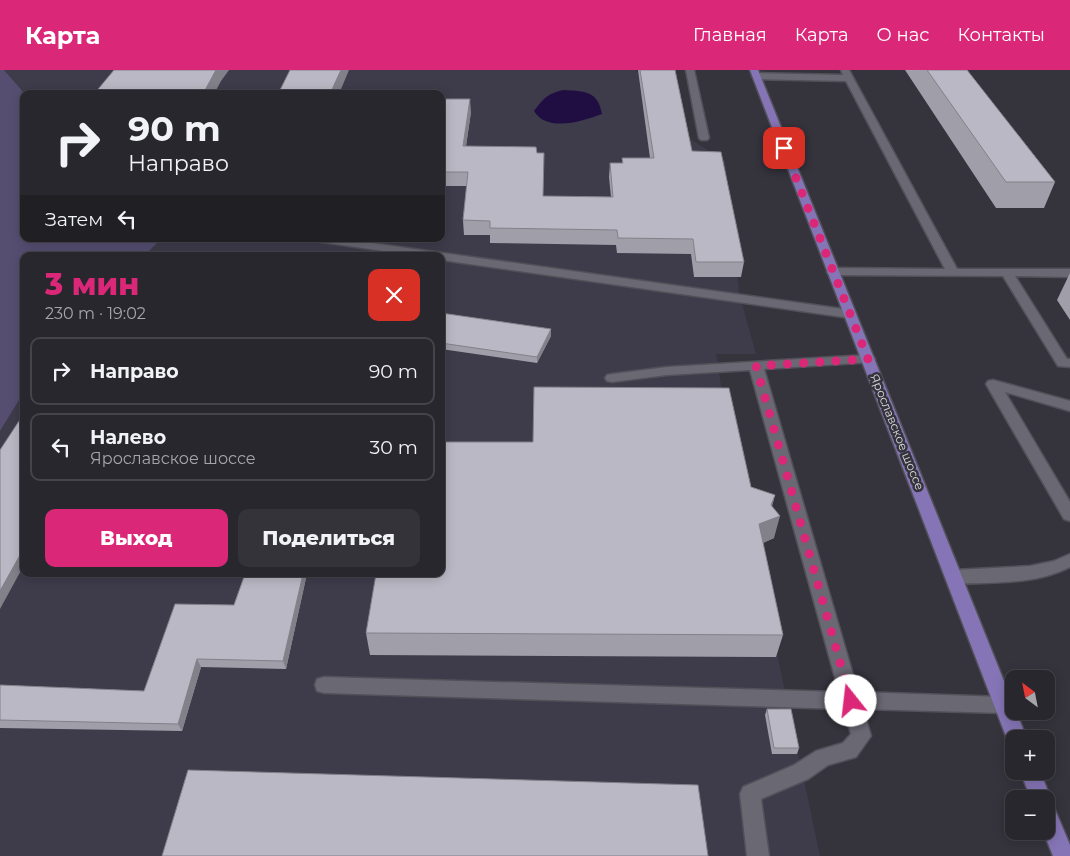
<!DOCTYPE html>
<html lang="ru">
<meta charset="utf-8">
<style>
body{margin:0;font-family:Montserrat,sans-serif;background:#34333a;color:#f1f3f6;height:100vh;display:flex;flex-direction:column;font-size:19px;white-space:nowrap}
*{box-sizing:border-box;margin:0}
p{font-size:16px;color:#a5a5aa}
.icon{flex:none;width:28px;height:28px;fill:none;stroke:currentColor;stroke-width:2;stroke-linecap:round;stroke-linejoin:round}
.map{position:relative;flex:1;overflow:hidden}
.side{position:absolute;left:20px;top:182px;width:425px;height:325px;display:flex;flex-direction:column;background:#28272e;border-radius:10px;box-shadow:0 2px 12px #0003,0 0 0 1px #44444a}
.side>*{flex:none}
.guide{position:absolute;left:20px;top:20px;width:425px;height:152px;border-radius:10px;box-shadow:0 2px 12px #0003,0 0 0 1px #44444a;background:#28272e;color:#f1f3f6;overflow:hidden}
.needle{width:32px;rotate:328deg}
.controls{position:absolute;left:1005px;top:600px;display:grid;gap:10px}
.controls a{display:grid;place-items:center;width:50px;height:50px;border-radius:10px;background:#28272e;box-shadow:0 2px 12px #0003,0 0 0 1px #44444a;font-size:25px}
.pin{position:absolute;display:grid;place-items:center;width:42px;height:42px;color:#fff;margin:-21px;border-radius:10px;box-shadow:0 2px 8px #0006}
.me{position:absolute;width:55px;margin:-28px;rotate:344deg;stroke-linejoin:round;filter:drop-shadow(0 0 4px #0008)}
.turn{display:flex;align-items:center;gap:18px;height:105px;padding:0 25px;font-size:22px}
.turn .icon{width:65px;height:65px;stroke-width:2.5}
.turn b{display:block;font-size:35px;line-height:42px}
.then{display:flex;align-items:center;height:48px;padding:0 25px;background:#0003;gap:10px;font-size:19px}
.round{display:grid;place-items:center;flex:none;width:52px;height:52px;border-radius:10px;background:#34333a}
.summary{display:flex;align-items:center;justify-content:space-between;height:85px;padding:0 25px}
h1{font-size:30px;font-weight:800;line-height:38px;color:#db2777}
.button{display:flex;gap:10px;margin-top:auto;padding:10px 25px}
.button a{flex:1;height:58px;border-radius:10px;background:#db2777;color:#fff;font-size:20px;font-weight:800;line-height:58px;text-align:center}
.button a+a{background:#34333a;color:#f1f3f6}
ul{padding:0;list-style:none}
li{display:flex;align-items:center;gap:15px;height:68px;margin:0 10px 8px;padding:0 15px;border:2px solid #44444a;border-radius:10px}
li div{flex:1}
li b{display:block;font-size:19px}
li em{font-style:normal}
header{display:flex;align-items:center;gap:30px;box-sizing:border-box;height:70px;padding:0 25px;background:#db2777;color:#fff}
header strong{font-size:24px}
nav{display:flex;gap:28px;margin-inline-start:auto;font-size:18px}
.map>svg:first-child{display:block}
</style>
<header>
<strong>Карта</strong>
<nav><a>Главная</a><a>Карта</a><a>О нас</a><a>Контакты</a></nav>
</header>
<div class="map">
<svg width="1070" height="786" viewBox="0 0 1070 786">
<rect width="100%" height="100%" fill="#35343d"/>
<path fill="#3e3c4b" d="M4 0H635L638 2 684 65 725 91 739 223 756 284H716L725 340 820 786H0V361L24 322V504H441V186H144L161 169H441V24H25Z"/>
<path fill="#554e71" d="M0 0H4L25 24 24 169H161L144 186H24V322L0 361Z"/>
<path fill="#200e42" d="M563 20C585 21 598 21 602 44 583 51 547 63 534 41 544 28 547 24 563 20Z"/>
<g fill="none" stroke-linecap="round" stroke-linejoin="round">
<g stroke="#525058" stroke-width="3">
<path id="minor" d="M686 0H694L709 68 707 70H701L699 68Z
M841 0H849L957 199H1070V207L1015 206 1067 289H1070V297L1058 296 1003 206 829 205 827 202 833 198 945 199 846 11 756 9 752 6 756 3 843 5Z
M315 169H343L850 240 856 244 850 248 441 190V186H418L321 172Z
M868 285 873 286 875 289 873 292 764 299 858 622 1003 627 1010 629 1012 635 1010 641 1003 643 863 639 871 666 856 687 828 695 808 709 761 729 769 786H747L740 724 743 717 794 695 816 681 843 673 851 664 844 639 324 623 317 621 315 615 317 609 324 607 839 622 750 300 667 305 612 312 607 311 605 308 607 305 612 304 667 297Z
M993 310 1070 331V341L1005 322 1070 432V451L1064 449 986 314 988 311Z
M1070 484V497C1035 515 992 512 954 514L948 512 946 507 948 502 954 500 1030 496 1054 491Z"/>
</g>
<g stroke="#525058" stroke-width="3">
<path id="major" d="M750 0H758L1014 636V641H1016L1027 669H1014V677L1010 675 1007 669Z
M1020 701H1040L1051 729 1049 733 1053 735 1070 775V786H1053L1043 761H1046V729H1031Z"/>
</g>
<use href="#minor" fill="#6a6873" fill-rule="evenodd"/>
<use href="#major" fill="#8575b6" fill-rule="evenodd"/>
</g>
<path fill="#a09ea9" d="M638 0H675L692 81 744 192 741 207H694L691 184 617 183 616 175 490 173V165H464L463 150 467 116H441V29L471 42 466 76 537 83 543 126 611 127 609 107 610 93H622V88H650Z
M905 0H967L1055 112 1044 138H996Z
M1070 203V250L1057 230Z
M441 243 551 259V266L537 293 441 279Z
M751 417 775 425 772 436 774 468 763 473 783 565 776 587 370 585 366 563Z
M245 504H311L310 508H306L286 599 201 597 182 661 0 658V615L144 621 234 535Z
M767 639 799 678 797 684H772L765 645Z"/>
<path fill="#828189" d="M216 0H229L221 11 214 24H203Z
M341 0H349L339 24H330Z
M470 29 471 42 464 89 463 76Z
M551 259V266L537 293V287Z
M775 425 769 447 780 446 774 468 753 477 759 454 771 435Z
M24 478V495L0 539V521Z
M303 504H305L306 508 286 599 283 591Z
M197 589 201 597 182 661 178 654Z"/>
<path fill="#bab8c4" stroke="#828189" d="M114 0H216L203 24H94Z
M290 0H341L330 24H278Z
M640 0H675L692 81 721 82 744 192H696L693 169 618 168 617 160 490 158V151L463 150 468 102H441V29H470L463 76 536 77 537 83H544L543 126 613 127 610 93H623L622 88H654Z
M927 0H967L1055 112H1006Z
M441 243 551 259 537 287 441 273Z
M534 317 729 318 751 417 775 425 771 435 780 446 759 454 783 565 366 563 376 504H441V372H533Z
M19 351H24V478L0 521V380Z
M245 504H303L283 591 197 589 178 654 0 650V615L144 621 175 534 234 535Z
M767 639H791L799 678H774Z
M188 700 698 715 708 786H162Z"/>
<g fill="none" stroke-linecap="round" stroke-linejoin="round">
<path stroke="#db2777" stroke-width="9" stroke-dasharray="0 16.2" d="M784 78 868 289 756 296 851 631"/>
</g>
<g text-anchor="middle" stroke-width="5" stroke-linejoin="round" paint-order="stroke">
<g font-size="12" fill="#dad9df" stroke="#35343d">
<text transform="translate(897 362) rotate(68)" y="4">Ярославское шоссе</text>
</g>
</g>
</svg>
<div class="controls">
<a><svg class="needle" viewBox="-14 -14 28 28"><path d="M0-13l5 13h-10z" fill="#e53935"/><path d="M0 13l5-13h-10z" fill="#a5a5aa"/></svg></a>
<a>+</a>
<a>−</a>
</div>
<div class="pin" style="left:784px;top:78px;background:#d93025"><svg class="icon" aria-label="arrive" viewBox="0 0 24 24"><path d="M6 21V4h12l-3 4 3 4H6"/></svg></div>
<svg class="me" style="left:851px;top:631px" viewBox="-20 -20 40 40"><circle r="19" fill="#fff"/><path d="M0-13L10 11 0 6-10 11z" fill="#db2777"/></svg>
<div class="guide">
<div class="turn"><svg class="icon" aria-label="right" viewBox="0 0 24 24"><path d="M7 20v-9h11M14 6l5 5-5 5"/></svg><div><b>90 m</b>Направо</div></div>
<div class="then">Затем<svg class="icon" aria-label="left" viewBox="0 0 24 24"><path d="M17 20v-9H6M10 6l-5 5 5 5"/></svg></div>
</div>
<section class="side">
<div class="summary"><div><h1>3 мин</h1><p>230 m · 19:02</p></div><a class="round" style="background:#d93025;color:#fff"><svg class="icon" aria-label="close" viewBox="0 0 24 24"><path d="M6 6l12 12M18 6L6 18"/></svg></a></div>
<ul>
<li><svg class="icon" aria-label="right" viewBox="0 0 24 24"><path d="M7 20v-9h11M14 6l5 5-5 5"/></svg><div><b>Направо</b></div><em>90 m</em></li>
<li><svg class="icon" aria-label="left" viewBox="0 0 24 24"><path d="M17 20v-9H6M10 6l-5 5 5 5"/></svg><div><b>Налево</b><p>Ярославское шоссе</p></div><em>30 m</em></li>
</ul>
<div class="button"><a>Выход</a><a>Поделиться</a></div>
</section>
</div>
